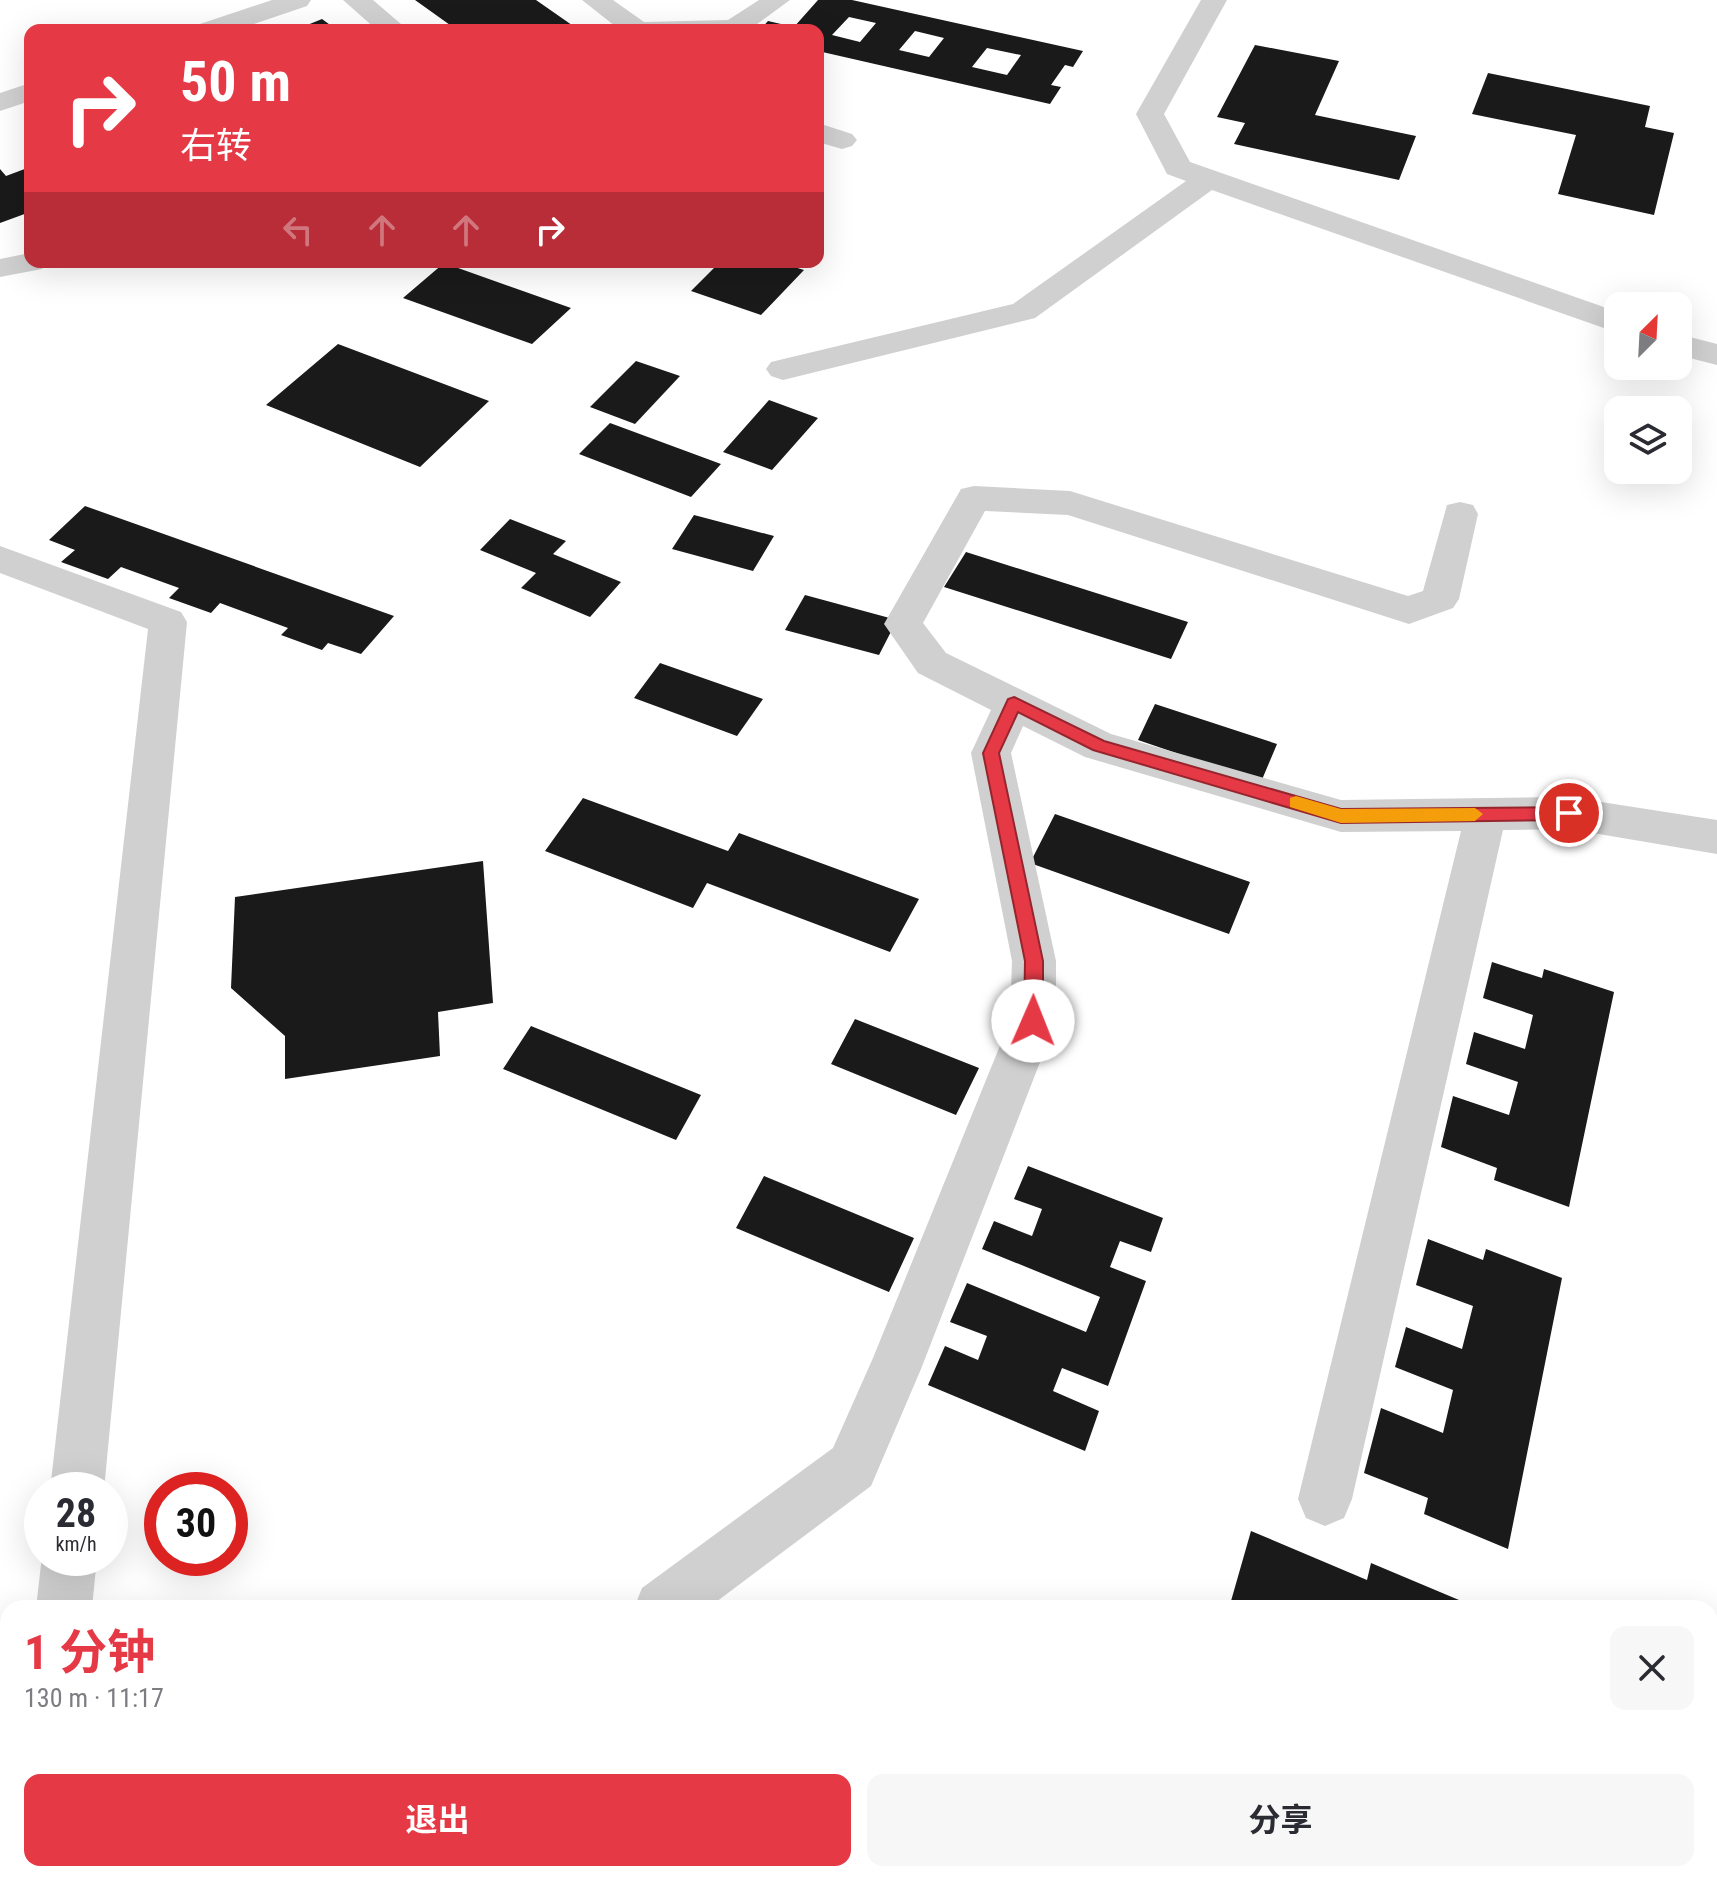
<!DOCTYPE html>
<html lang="zh">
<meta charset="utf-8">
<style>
body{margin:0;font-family:"Roboto Condensed","Noto Sans SC",sans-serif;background:#f7f7f7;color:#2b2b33;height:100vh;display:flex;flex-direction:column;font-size:30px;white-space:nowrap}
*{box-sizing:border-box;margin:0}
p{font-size:26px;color:#7c7c81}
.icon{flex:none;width:44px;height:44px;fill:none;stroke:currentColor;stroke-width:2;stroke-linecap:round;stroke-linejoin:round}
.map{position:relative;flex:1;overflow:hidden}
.drawer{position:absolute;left:0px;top:1600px;width:1718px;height:282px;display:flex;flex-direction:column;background:#fff;border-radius:24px 24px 0 0;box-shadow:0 8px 32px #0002}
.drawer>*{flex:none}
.hud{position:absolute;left:24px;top:24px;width:800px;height:244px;border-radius:16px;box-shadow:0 8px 32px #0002;background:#e63946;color:#fff;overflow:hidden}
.needle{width:52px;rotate:24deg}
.buttons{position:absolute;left:1604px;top:292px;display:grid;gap:16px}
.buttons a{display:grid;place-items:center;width:88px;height:88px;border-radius:16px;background:#fff;box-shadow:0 8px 32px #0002;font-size:40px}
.speed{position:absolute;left:24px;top:1472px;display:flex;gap:16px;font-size:40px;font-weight:700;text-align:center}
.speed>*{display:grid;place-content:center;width:104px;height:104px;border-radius:50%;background:#fff;box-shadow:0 8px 32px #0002;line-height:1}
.speed small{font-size:20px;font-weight:400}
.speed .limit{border:12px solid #d22;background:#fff;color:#111}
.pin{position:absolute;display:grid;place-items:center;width:68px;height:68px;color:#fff;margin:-34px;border:4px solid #fff;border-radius:50%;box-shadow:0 2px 8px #0007}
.me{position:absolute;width:88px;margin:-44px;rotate:1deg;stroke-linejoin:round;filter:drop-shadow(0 0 6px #0008)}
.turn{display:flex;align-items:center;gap:28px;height:168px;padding:0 24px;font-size:36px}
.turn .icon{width:104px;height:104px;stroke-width:2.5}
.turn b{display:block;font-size:56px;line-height:68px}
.lanes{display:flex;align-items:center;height:76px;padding:0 24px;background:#0003;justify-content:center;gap:40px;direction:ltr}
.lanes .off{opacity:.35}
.round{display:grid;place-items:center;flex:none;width:84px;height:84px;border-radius:16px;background:#f7f7f7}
.head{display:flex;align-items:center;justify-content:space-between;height:136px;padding:0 24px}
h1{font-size:48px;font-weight:700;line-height:60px;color:#e63946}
.action{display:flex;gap:16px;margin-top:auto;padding:16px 24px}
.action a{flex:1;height:92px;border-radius:16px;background:#e63946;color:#fff;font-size:32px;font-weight:700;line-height:92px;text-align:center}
.action a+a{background:#f7f7f7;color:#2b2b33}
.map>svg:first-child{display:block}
</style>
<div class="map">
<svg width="1717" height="1881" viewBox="0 0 1717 1881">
<rect width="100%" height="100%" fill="#fff"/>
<path fill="#1a1a1a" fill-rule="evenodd" d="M415 0H536L579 30H457Z
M818 0H852L1083 51 1073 67 1065 65 1051 85 1061 87 1050 104 818 51V30H760L768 21 794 27ZM849 17 876 23 860 42 832 35ZM915 31 944 38 929 57 899 50ZM987 48 1021 55 1007 75 972 67Z
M322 19 337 30H295Z
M1255 45 1339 61 1315 115 1416 136 1399 180 1234 144 1245 123 1217 117Z
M1488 73 1650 106 1645 127 1674 133 1654 215 1558 194 1576 135 1472 114Z
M30 167V212L0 223V169L6 176Z
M720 262H778L804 270 761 315 691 291Z
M444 263 571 308 532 344 403 298Z
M338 344 489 401 420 467 266 405Z
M636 361 680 376 635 424 590 407Z
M769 400 818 418 772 470 723 452Z
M610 423 721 464 691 497 579 454Z
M85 506 394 616 361 654 328 643 322 650 281 635 288 628 220 603 211 613 169 598 179 588 121 567 108 579 61 562 75 550 49 540Z
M694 515 774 536 753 571 672 549Z
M510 519 566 541 553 554 621 582 590 617 521 588 536 573 480 550Z
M966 552 1188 622 1171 659 944 587Z
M805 595 897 620 879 655 785 630Z
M660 663 763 699 737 736 634 698Z
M1155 704 1277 744 1261 782 1138 740Z
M583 798 728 851 739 833 919 899 890 952 707 883 693 908 545 851Z
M1055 814 1250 882 1229 934 1030 863Z
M483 861 493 1003 438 1012 440 1056 285 1079V1036L231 988 235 897Z
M1492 962 1542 978 1544 969 1614 992 1569 1207 1494 1180 1497 1168 1441 1147 1453 1096 1509 1115 1518 1082 1466 1064 1474 1032 1525 1049 1533 1015 1483 998Z
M855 1019 979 1068 956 1115 831 1064Z
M531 1026 701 1095 676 1140 503 1069Z
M1028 1166 1163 1218 1151 1252 1120 1241 1110 1267 1146 1281 1108 1386 1062 1368 1053 1391 1099 1411 1085 1451 928 1385 945 1346 978 1360 987 1336 950 1322 967 1283 1086 1332 1100 1297 982 1249 994 1221 1032 1236 1042 1209 1014 1199Z
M764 1176 914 1238 889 1292 736 1228Z
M1428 1239 1483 1260 1486 1249 1562 1278 1508 1549 1424 1514 1428 1498 1364 1473 1381 1408 1443 1433 1453 1390 1395 1367 1406 1327 1462 1349 1473 1306 1416 1285Z
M1251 1531 1367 1580 1371 1563 1478 1608H1229Z
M497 1874H1061V1881H493Z"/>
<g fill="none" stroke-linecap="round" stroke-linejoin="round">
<path fill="#d0d0d0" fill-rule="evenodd" d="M272 0H311L307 6 236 30H196L200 24Z
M343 0H373L408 30H377Z
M582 0H613L644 22 728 20 759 0H790L749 30H620Z
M1201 0H1227L1164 114 1190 162 1618 312V333L1212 190 1035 318 783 380 771 376 766 369 771 362 1013 304 1186 181 1167 174 1136 114Z
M30 83V101L0 111V93Z
M818 123 852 134 857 140 852 146 842 149 818 142Z
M30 253V262H47L42 269 0 277V259Z
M1678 334 1717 344V365L1678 355Z
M974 486 1070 491 1408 596 1423 591 1447 505 1460 502 1473 505 1478 514 1459 599 1453 608 1409 624 1068 515 985 511 923 623 946 653 1111 734 1341 800 1569 797 1717 820V854L1569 829 1503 830 1352 1499 1344 1518 1325 1526 1306 1518 1298 1499 1461 831 1341 832 1085 757 1023 726 1011 753 1056 961V1021L921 1369 871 1486 708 1608H634L642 1588 833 1448 873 1358 1010 1021 1012 961 971 753 991 710 918 673 884 624 961 489Z
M0 546 181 612 187 622 104 1490H50L148 629 0 573Z
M42 1556 97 1558 92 1608H36Z
M8 1868V1874H67L66 1881H4Z
M278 1874H345L342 1881H275Z"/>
</g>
<path fill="#e63946" stroke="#96252e" stroke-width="2" d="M1014 697 1104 741 1341 809 1569 807 1578 813 1569 820 1341 823 1093 750 1018 712 999 753 1043 961V1021L1033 1029 1024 1021 1025 961 983 753 1008 699Z"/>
<path fill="#f59e0b" d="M1296 796 1341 809 1475 808 1483 814 1475 821 1341 823 1290 807V798Z"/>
</svg>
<div class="buttons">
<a><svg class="needle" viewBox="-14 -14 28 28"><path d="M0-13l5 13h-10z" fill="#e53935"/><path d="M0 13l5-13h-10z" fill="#7c7c81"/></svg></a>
<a><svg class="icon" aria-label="layers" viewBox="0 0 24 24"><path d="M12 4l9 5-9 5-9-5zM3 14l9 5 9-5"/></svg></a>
</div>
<div class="speed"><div>28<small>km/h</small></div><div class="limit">30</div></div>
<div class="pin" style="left:1569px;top:813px;background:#d93025"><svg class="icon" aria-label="arrive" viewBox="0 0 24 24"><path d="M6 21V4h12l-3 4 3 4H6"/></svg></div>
<svg class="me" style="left:1033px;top:1021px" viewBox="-20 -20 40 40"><circle r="19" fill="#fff"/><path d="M0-13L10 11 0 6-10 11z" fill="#e63946"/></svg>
<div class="hud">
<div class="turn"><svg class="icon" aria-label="right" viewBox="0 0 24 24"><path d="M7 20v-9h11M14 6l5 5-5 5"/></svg><div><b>50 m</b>右转</div></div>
<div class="lanes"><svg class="icon off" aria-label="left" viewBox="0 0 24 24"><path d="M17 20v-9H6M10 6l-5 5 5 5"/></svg><svg class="icon off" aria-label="ahead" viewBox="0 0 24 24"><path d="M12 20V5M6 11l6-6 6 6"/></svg><svg class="icon off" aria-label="ahead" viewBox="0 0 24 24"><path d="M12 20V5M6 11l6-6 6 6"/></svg><svg class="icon" aria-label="right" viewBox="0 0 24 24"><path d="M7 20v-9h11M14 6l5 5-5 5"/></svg></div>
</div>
<section class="drawer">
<div class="head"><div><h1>1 分钟</h1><p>130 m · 11:17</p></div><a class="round"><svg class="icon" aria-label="close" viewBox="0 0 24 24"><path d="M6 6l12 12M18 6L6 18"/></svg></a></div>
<div class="action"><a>退出</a><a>分享</a></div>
</section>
</div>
